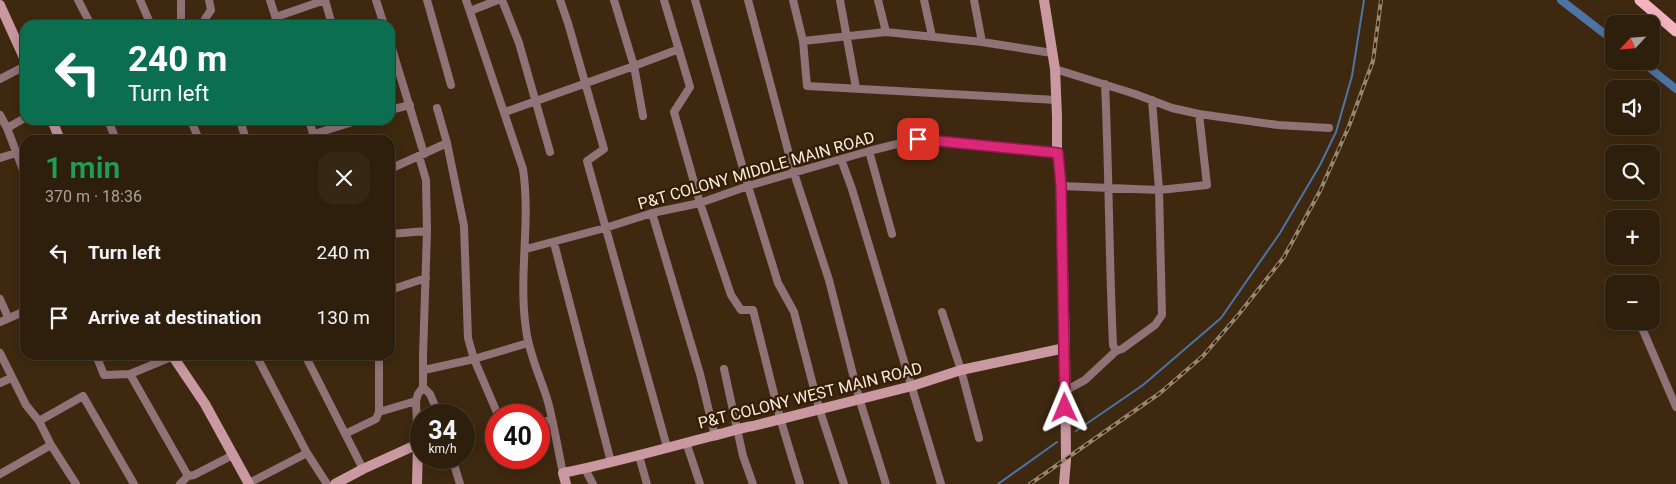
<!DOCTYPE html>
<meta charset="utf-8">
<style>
body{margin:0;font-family:Roboto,sans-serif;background:#362715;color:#f1f3f6;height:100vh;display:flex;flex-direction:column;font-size:19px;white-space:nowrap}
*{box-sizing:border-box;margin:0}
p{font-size:16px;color:#a7a29d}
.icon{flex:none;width:28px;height:28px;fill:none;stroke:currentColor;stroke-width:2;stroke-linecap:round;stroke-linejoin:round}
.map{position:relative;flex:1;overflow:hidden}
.drawer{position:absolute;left:20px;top:135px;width:375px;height:225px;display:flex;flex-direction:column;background:#2e1f0c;border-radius:15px;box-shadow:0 2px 12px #0003,0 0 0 1px #493d2d}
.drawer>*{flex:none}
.hud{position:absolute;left:20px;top:20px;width:375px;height:105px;border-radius:15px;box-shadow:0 2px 12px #0003,0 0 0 1px #493d2d;background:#0b6e4f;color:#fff;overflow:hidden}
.needle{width:32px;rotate:244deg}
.fabs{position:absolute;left:1605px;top:15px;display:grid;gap:10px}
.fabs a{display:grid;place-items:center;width:55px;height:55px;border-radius:10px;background:#2e1f0c;box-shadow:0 2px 12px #0003,0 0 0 1px #493d2d;font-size:25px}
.speed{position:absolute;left:410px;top:404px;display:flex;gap:10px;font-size:25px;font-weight:700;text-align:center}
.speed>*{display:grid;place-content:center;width:65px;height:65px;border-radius:50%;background:#2e1f0c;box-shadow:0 2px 12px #0003,0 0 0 1px #493d2d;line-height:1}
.speed small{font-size:12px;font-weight:400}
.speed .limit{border:8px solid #d22;background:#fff;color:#111}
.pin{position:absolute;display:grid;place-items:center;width:42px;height:42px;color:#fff;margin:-21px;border-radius:10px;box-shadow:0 2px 8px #0006}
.me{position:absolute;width:55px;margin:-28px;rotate:359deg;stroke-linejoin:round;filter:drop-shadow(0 0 4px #0008)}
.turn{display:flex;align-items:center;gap:18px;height:105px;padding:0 25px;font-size:22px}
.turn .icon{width:65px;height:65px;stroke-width:2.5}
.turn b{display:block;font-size:35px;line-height:42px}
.round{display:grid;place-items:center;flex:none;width:52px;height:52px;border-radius:15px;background:#362715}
.overview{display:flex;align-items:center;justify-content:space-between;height:85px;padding:0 25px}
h1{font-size:30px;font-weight:600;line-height:38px;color:#1e9e55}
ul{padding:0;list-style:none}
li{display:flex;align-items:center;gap:15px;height:65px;padding:0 25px}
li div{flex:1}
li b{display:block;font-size:19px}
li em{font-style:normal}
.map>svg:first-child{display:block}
</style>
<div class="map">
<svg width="1676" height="484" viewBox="0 0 1676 484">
<rect width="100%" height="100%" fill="#3e2910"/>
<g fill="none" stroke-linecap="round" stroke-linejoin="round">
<path stroke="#4d74a5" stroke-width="2" d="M1076 431 1143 385 1221 318 1280 233 1320 165 1336 132 1352 76 1364 0
M998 484 1057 442"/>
<path stroke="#4d74a5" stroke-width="8" d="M1561 0 1614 41
M1641 61 1676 89"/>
<path stroke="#917277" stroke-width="8" d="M78 0 91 25
M140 0 151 25
M270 0 278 25
M325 0 332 25
M376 0 384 25
M427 0 451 85
M466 0 523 169C531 223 518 276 526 329 529 355 541 378 548 402 554 425 558 450 563 473
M502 0 519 43 550 152
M560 0 568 23 604 149 587 161 667 447
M664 0 690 87 674 112 700 203 731 295 741 310H753L780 418 800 484
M695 0 748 186 778 283 794 312 819 408 844 484
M748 0 794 173 829 280 859 398 886 484
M793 0 803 41 807 86 1057 100
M840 0 856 88
M878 0 886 32
M924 0 932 36
M974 0 982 42
M470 11 498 0
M276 17 325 0
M179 25 181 21V0
M208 25 205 19 211 10 209 0
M803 41 886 32 982 42 1052 53
M390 42 424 154
M1055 69 1135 94 1172 108 1199 114 1278 125 1329 128
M0 79 25 66
M1105 84C1109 171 1109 258 1113 345L1116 351
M437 108 447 143 464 226 468 338 474 359 498 415
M390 110 410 105
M505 112 634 66 614 0
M0 115 7 128 25 175
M643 116 634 66 679 49
M108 120 116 140
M191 120 199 140
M240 120 246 140
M309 120 315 140
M7 128 25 118
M314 134 359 120
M869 151 892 234
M0 158 16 153
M841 159 852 189 941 484
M390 169 447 143
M1061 186 1159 190 1207 185 1199 114
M652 213 700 374 715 436
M390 234 427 231
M554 243 611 462
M526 249 605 228 652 213 700 203 748 186 869 151 917 139 1057 153
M390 290 426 278
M0 299 8 317
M942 312 961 370 979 438
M1639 321 1676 407
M0 322 25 311
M0 353 26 405 39 421 51 445 76 484
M96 355 104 375 130 374 176 355
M256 355 307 453 327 484
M320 355 310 358 308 361 363 469
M379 355V412L416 401
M724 369 743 456 753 484
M424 370 474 359 528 343
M130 374 188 476
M0 383 11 378
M423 387 430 394 439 415
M1065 391 1085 380 1116 351 1122 349 1155 325 1162 315 1159 190 1152 100
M39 421 83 396 134 484
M539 424 551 419
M345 434 376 419 379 412
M686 442 700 484
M418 444 416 401 418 394 423 387V356L427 231 426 180 419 156
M639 456 647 484
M452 458 460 484
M585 469 593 484
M0 474 51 445
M249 483 307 453
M180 484 188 476 194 475 233 455"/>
<path stroke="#c998a1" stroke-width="10" d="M1044 0 1055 69 1057 116V153L1061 186 1065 348 1066 460 1064 484
M0 5 25 60
M52 120 60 140
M172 355 205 404 249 484
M335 484 363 469 418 444 417 484
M566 484 563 473C613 463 662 449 712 436 726 433 739 428 753 426L912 386 961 370 1065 348"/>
<path stroke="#f4b5c1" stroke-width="11" d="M1640 0 1676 31"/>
<g stroke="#988672" stroke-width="4">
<path id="rail" d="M1030 484 1160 393 1203 356 1239 314 1284 257 1320 191 1349 126 1373 61 1381 0"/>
</g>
<use href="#rail" stroke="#341f06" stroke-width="2" stroke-dasharray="5.5" stroke-linecap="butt"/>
</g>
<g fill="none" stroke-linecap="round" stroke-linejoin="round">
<g stroke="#8e194d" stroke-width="12">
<path id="route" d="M918 139 1058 153 1061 186 1065 408"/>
</g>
<use href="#route" stroke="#db2777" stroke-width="9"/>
</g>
<g text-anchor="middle" stroke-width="5" stroke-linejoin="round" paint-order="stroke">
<g font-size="16" fill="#f8eadc" stroke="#341f06">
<text transform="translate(756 170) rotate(-16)" y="6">P&amp;T COLONY MIDDLE MAIN ROAD</text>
<text transform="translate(810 395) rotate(-14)" y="6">P&amp;T COLONY WEST MAIN ROAD</text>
</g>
</g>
</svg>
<div class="fabs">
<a><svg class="needle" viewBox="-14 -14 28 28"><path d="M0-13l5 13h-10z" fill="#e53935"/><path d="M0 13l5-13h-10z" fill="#a7a29d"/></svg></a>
<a><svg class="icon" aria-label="sound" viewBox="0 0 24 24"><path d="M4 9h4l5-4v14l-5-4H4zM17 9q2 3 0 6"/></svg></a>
<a><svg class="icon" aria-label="search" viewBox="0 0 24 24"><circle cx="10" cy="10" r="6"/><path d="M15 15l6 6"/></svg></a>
<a>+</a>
<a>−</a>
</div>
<div class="speed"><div>34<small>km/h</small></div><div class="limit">40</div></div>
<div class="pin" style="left:918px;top:139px;background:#d93025"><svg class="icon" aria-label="arrive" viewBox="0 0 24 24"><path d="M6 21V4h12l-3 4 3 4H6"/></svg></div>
<svg class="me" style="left:1065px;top:408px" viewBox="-20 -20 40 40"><path d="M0-17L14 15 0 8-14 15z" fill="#db2777" stroke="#fff" stroke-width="4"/></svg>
<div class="hud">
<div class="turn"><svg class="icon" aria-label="left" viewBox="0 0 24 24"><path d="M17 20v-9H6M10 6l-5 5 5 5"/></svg><div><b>240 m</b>Turn left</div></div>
</div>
<section class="drawer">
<div class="overview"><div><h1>1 min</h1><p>370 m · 18:36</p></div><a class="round"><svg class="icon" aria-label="close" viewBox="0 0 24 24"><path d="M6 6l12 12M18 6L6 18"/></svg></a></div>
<ul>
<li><svg class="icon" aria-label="left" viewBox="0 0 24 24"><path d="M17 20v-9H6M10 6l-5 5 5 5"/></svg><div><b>Turn left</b></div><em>240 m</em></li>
<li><svg class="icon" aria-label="arrive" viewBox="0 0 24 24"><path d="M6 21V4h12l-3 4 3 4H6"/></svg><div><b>Arrive at destination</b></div><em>130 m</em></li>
</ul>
</section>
</div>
